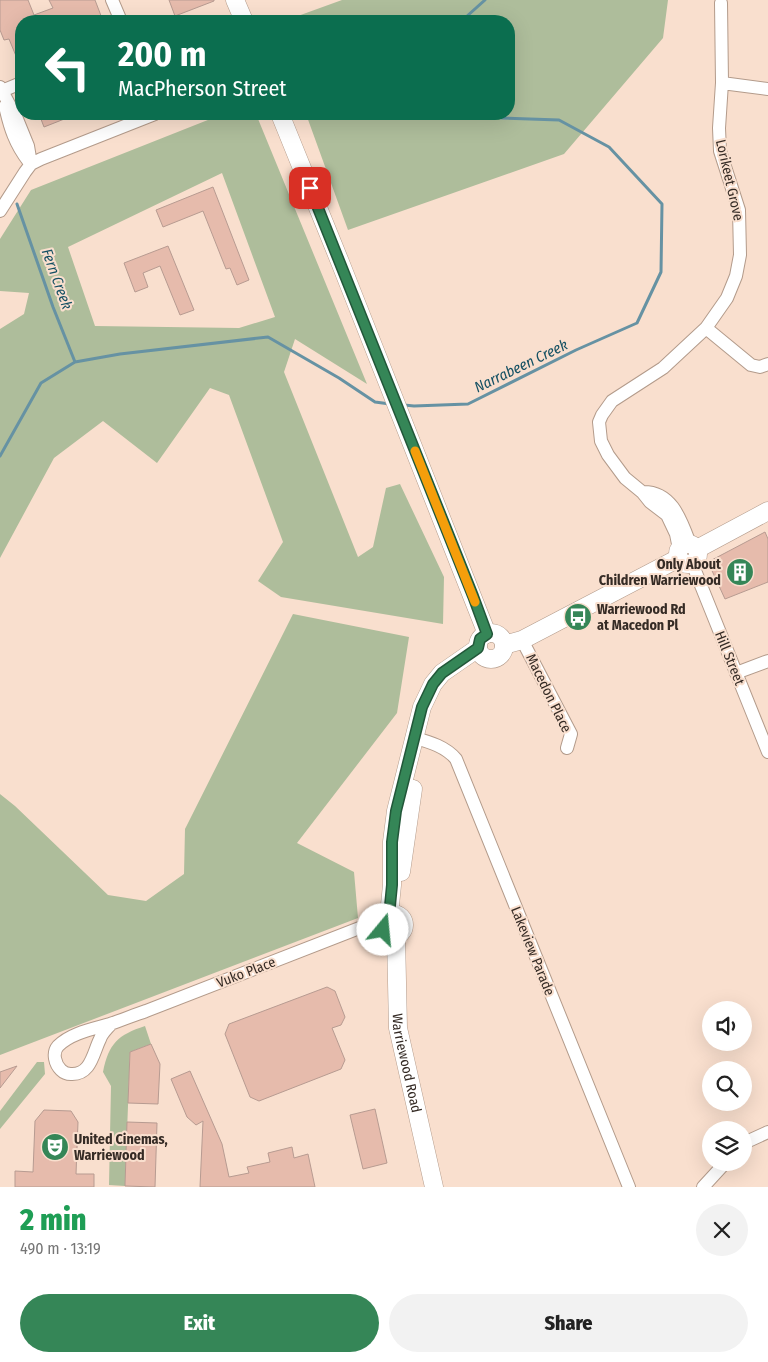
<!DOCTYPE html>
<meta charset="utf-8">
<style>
body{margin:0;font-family:"Fira Sans Condensed",sans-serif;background:#f2f2f2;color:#222;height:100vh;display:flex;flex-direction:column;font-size:19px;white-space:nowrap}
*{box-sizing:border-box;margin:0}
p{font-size:16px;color:#767676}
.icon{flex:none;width:28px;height:28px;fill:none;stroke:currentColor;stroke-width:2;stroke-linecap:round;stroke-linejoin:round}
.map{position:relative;height:1187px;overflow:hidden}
.details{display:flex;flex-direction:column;background:#fff;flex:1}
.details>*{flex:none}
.hud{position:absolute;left:15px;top:15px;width:500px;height:105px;border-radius:20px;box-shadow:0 5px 20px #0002;background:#0b6e4f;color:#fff;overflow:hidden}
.controls{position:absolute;left:702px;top:1001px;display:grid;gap:10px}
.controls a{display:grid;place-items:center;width:50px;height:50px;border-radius:50%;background:#fff;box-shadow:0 5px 20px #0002;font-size:25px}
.pin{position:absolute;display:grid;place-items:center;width:42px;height:42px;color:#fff;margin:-21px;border-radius:10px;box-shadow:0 2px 8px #0006}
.me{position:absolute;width:55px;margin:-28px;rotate:17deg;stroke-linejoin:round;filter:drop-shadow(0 0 4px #0008)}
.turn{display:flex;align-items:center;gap:18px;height:105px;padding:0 20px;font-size:22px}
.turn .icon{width:65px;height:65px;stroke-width:2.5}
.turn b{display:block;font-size:35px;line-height:42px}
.round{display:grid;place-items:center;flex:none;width:52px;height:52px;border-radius:26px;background:#f2f2f2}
.head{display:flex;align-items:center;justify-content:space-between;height:85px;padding:0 20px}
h1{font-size:30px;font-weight:800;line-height:38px;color:#1e9e55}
.primary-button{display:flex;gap:10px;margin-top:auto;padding:10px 20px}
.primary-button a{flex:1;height:58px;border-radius:30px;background:#358657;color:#fff;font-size:20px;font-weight:800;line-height:58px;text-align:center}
.primary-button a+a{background:#f2f2f2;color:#222}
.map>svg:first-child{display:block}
</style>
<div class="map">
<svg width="768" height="1187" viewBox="0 0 768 1187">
<rect width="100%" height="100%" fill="#f9dfce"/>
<path fill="#aebd9b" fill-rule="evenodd" d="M342 0H668L663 38 564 154 348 230 306 114H509V21H284Z
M223 114H256L367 384 295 339 284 372 358 557 373 547 386 488 400 484 444 577 443 624 281 597 258 581 283 542 229 395 210 388 157 463 103 421 54 458 0 558V329L24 314 29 293 0 291V239L31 190ZM222 173 275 317 239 328 95 326 68 247Z
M293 614 409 637 397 713 297 843 354 872 358 918 0 1055V794L15 806 108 895 146 901 184 874 185 829Z
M145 1026 151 1044 130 1052 125 1186 109 1185 111 1086 103 1072C109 1043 118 1035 145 1026Z
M37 1062H44L45 1074 0 1129V1111Z"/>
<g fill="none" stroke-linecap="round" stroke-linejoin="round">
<path stroke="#6692a3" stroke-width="3" d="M466 21V17L485 0
M17 204 53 307 75 362
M404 405 414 406 468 404 576 350 637 323 661 272 662 204 609 147 559 120 502 118 492 114
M0 456 41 383 75 362 120 354 268 337 339 378 375 402 390 404"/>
</g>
<path fill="#e6bbac" stroke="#b79b91" d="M0 0H28L34 15 53 8 49 0H95L103 21H21V68L9 39 4 40 0 30Z
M169 0H214V1L175 16Z
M39 114H77L44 127Z
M213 187 249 280 237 285 230 268 226 269 203 211 163 227 156 210Z
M168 246 194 310 180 315 160 266 143 273 148 287 135 292 124 263Z
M765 532 768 539V582L725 599 708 562Z
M327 987 335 991 345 1017 341 1025 332 1028 345 1060 341 1069 259 1101 250 1097 225 1034 229 1024Z
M151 1044 160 1064 158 1104 128 1103 130 1052Z
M17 1066 0 1088V1072Z
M190 1071 222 1144 229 1177 249 1173 247 1167 270 1162 268 1153 292 1147 294 1158 308 1154 315 1187H200L203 1121 196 1125 187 1117 171 1079Z
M375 1109 387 1163 363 1169 350 1115Z
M44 1110 71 1111 78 1122 76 1174H94V1187H15V1171L33 1172 35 1121Z
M127 1122 157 1123 155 1187 125 1186Z"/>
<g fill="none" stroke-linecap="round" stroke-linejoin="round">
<g stroke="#b39b8b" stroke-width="14">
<path id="street" d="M112 0 121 21
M722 83 768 89
M0 87 17 119 28 146 31 164
M2 91 21 83
M5 106C10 128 15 144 29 162
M0 211 25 172 31 164 41 159 155 114
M706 328 751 365 760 367 768 364
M642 492C672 491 681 520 690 544
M679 549 676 534 667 515 650 502 642 492 625 478 608 455 601 441 599 422 602 415 612 401 663 368 706 328 727 298 736 276 740 255 739 210 720 151 719 128 722 83 721 3
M692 563 768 752
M522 640 571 734 567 748
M736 673 768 661
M415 738C430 742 446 747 456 759L629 1187
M111 1024C107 1029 102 1033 100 1039 93 1053 91 1075 71 1074 67 1074 64 1073 61 1070 55 1064 52 1053 58 1046 71 1033 93 1029 110 1024 122 1020 134 1015 146 1011 218 983 290 955 362 927L372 923 382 924
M744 1143 768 1132
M703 1187 726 1162"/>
</g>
<g stroke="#b39b8b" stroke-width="19">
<g id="secondary">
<path d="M235 0 244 21"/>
<path d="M280 114 340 262 487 634"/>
<circle cx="688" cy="554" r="10"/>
<path d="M697 549 768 511"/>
<circle cx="491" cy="646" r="13"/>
<path d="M504 645 522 640 679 558"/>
<path d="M401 872 413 789"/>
<circle cx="393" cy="925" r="11"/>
<path d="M389 915 392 885V842L396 811 422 707 433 684 442 673 478 648"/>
<path id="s1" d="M396 936 398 1028 434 1187"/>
</g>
</g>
<use href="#street" stroke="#fff" stroke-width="12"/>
<use href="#secondary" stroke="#fff" stroke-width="18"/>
</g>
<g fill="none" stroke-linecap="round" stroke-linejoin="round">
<g stroke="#225739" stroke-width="12">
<path id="route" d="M310 188 473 596 487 634 480 639 478 648 442 673 433 684 422 707 396 811 392 842V885L389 916C383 919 382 923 383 930"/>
</g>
<use href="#route" stroke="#358657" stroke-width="9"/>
<path stroke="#f59e0b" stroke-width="9" d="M415 451 475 602"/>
</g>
<defs>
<g id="building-disc" transform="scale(1.4375)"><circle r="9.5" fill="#358657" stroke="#f9dfce"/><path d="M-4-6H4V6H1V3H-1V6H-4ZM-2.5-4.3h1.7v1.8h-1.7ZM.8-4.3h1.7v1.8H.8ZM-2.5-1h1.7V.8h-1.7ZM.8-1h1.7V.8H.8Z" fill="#fff"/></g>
<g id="bus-disc" transform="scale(1.4375)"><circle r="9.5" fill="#358657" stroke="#f9dfce"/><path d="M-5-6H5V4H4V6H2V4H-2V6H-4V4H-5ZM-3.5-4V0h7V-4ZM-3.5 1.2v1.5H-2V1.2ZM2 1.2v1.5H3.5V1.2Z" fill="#fff"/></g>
<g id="theatre-disc" transform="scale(1.4375)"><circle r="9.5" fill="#358657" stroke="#f9dfce"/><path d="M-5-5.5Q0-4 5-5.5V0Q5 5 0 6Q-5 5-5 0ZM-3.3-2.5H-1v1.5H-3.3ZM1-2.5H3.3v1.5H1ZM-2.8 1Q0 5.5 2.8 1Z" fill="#fff"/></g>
</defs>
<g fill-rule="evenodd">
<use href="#building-disc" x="740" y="572"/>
<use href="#bus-disc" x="578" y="617"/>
<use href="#theatre-disc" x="55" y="1147"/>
</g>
<g text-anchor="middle" stroke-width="4" stroke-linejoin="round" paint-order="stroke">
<g font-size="14" fill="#352b25" stroke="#f9dfce">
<text transform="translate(730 180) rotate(77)" y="5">Lorikeet Grove</text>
<text transform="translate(730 658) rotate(68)" y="5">Hill Street</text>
<text transform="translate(549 693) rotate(64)" y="5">Macedon Place</text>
<text transform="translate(533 951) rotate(68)" y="5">Lakeview Parade</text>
<text transform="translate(246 972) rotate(-21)" y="5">Vuko Place</text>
<text dy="5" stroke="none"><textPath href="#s1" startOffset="128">Warriewood Road</textPath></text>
</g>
<g font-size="14" font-weight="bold" fill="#352b25" stroke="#f9dfce" text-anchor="start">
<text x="721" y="569" text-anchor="end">Only About<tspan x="721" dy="16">Children Warriewood</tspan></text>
<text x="597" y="614">Warriewood Rd<tspan x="597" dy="16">at Macedon Pl</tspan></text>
<text x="74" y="1144">United Cinemas,<tspan x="74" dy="16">Warriewood</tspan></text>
</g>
<g font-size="15" font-style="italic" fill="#145063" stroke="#f9dfce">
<text transform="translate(57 279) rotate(70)" y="5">Fern Creek</text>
<text transform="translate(521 366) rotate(-26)" y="5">Narrabeen Creek</text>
</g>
</g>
</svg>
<div class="controls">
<a><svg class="icon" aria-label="sound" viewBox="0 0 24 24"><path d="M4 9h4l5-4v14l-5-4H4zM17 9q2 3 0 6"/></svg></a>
<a><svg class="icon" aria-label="search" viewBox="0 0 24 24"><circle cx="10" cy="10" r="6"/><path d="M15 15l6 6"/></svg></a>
<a><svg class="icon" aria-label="layers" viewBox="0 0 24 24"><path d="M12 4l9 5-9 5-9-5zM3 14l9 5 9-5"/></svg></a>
</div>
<div class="pin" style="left:310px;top:188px;background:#d93025"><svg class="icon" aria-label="arrive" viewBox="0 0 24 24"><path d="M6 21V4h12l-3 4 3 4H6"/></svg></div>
<svg class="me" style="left:383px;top:930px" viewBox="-20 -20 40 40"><circle r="19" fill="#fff"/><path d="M0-13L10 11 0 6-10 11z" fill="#358657"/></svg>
<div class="hud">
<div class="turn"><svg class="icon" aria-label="left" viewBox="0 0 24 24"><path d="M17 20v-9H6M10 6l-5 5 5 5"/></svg><div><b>200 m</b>MacPherson Street</div></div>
</div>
</div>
<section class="details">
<div class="head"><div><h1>2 min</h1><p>490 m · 13:19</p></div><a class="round"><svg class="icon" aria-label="close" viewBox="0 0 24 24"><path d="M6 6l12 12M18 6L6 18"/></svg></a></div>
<div class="primary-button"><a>Exit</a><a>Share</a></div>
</section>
